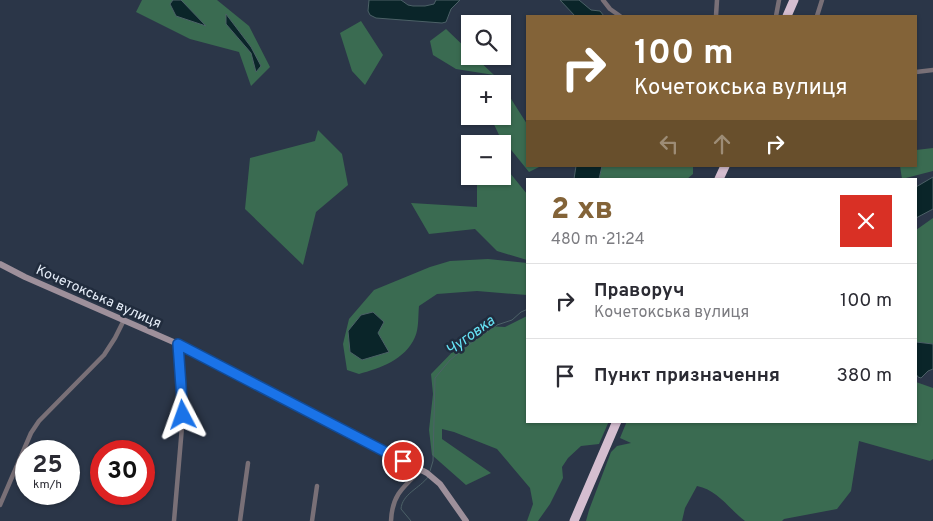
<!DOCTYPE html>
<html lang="uk">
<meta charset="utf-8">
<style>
body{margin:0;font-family:Overpass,sans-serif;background:#f7f7f7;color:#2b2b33;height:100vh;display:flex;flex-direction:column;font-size:19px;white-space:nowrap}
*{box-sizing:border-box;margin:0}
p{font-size:16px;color:#7c7c81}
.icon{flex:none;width:28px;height:28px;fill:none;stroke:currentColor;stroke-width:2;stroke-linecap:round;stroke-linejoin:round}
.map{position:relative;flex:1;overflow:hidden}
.side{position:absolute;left:526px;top:178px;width:391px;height:245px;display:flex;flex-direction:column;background:#fff;border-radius:0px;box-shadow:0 1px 4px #0004}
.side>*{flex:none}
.guide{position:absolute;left:526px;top:15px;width:391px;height:152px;border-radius:0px;box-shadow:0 1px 4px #0004;background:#836338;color:#fff;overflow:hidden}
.fabs{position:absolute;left:461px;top:15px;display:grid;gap:10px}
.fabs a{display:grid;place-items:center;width:50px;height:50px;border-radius:0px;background:#fff;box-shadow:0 1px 4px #0004;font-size:25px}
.speed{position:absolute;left:15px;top:440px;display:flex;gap:10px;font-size:25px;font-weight:700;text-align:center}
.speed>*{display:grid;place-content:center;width:65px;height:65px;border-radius:50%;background:#fff;box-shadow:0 1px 4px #0004;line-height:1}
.speed small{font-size:12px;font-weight:400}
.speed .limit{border:8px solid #d22;background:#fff;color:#111}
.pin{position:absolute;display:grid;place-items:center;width:42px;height:42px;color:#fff;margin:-21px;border:2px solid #fff;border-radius:50%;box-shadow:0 1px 5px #0007}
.me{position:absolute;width:55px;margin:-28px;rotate:356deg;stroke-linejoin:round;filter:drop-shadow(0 0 4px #0008)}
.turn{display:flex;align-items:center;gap:18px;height:105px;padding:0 25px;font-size:22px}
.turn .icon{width:65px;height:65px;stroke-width:2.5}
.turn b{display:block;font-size:35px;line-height:42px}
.lanes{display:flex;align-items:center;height:48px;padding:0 25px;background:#0003;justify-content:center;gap:25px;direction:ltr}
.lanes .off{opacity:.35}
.round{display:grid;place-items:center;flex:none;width:52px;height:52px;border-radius:0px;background:#f7f7f7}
.headline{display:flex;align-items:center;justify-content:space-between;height:85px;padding:0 25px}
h1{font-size:30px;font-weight:800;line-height:38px;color:#836338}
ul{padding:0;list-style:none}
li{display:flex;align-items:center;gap:15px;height:75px;padding:0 25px;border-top:1px solid #e1e1e2}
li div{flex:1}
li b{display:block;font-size:19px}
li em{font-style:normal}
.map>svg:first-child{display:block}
</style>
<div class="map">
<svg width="933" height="521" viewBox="0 0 933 521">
<rect width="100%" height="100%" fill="#2b3648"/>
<path fill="#3a6b51" d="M142 0H217L249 26 270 67 251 86 239 52 190 39 136 12Z
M361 21 383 55 365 85 352 71 340 33Z
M446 29 470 52V56H474L494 75 456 69 433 55 430 41Z
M503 86 527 124 528 166H541L529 172 499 135 490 116H502Z
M318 130 342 154 348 185 316 212 303 265 245 209 250 158 315 141Z
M933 148V171L902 179 900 166H916V150Z
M602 166H693V174L687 179H599Z
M510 173 527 194V260L497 251 475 229 429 234 411 203 477 207V178L502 176 503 174Z
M933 218V344L916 342V230Z
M488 259 527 263V295L477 291 437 294 419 306C418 315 419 329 415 337 405 360 380 368 359 374L347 370 343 344 349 319 374 290 430 267 450 261Z
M527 316 528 421H609L599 444 581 446 568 458 562 467 563 478 550 504 538 521H527L533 504 530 488 497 449 454 432 442 429V439L491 473 466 485 432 455 429 430 433 394 431 374 467 337 486 326 505 327Z
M916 382 933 388V459L930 461 859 441 851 491 837 509 784 519 782 521H745C729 509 718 490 697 486L685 508 682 521H586L589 510 611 452 617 446 631 443 620 438 627 421H916Z"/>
<path fill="#0a2529" stroke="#4c6167" d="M173 0H181L206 26 176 16 170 4Z
M369 0H401L408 5 413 6H425L434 4 436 0H460L451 9 446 22 442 23 376 18 370 15 368 11Z
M560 0H579L591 10 600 11 604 16H575Z
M226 14 251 47 261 66 256 72 251 53 226 24Z
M576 166H602L599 179H574Z
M933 177V209L916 218V187Z
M373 312 384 322 378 333 389 352 362 360 350 352 348 331 361 315Z
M916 342 933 344V369L928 371 921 378 918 377 916 374Z"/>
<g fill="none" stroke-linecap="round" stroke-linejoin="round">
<path stroke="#4c6167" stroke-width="1" d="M430 471 433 461 435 378 450 360 479 337 497 325 512 320 521 312 528 309
M411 521 401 509C402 494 420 488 428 477"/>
<path stroke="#797077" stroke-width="4.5" d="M603 0 610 9 620 16
M716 16 717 0
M776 16 779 0
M817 16 822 0
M916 72 933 70
M0 505 31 433 39 421 104 355 115 338 124 320
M174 521 183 415 178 344
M240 521 248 463
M312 521 317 486
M391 521C392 495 403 487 421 470"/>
<path stroke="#9e909b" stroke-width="6" d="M0 264 25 277 178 344 427 473 440 484 466 521"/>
<path stroke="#d5bed0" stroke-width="9" d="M787 16 794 0
M719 179 725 166
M574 521 617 421"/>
</g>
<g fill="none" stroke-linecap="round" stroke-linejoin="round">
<g stroke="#114b97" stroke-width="12">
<path id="route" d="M183 415 178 344 403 461"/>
</g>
<use href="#route" stroke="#1a73e8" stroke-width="9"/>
</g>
<g text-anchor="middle" stroke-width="5" stroke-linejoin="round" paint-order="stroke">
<g font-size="14" fill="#e6eef9" stroke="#212c3d">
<text transform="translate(99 296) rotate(24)" y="5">Кочетокська вулиця</text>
</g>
<g font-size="15" font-style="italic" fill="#67e5f7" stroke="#212c3d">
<text transform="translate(470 335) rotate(-36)" y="5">Чуговка</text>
</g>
</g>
</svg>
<div class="fabs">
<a><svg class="icon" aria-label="search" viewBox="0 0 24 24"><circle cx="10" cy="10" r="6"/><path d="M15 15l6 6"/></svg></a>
<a>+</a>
<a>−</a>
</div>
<div class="speed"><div>25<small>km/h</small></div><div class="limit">30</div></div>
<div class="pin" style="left:403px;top:461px;background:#d93025"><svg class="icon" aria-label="arrive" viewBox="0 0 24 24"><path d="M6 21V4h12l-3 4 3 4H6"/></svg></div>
<svg class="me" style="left:183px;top:415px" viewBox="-20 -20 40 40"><path d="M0-17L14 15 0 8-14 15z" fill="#1a73e8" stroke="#fff" stroke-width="4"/></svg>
<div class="guide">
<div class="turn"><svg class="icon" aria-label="right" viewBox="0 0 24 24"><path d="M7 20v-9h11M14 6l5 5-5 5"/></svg><div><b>100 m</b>Кочетокська вулиця</div></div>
<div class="lanes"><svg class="icon off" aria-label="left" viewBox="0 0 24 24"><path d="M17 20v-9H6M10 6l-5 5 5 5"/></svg><svg class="icon off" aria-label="ahead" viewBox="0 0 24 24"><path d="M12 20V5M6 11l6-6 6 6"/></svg><svg class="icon" aria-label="right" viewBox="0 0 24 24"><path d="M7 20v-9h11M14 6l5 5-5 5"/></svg></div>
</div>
<section class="side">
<div class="headline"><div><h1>2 хв</h1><p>480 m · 21:24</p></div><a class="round" style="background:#d93025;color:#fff"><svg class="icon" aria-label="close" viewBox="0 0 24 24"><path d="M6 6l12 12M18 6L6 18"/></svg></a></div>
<ul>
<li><svg class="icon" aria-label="right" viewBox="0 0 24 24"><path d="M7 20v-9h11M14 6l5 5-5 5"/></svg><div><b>Праворуч</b><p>Кочетокська вулиця</p></div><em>100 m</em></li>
<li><svg class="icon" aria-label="arrive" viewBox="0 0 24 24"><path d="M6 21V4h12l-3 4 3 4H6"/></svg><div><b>Пункт призначення</b></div><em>380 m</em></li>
</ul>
</section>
</div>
